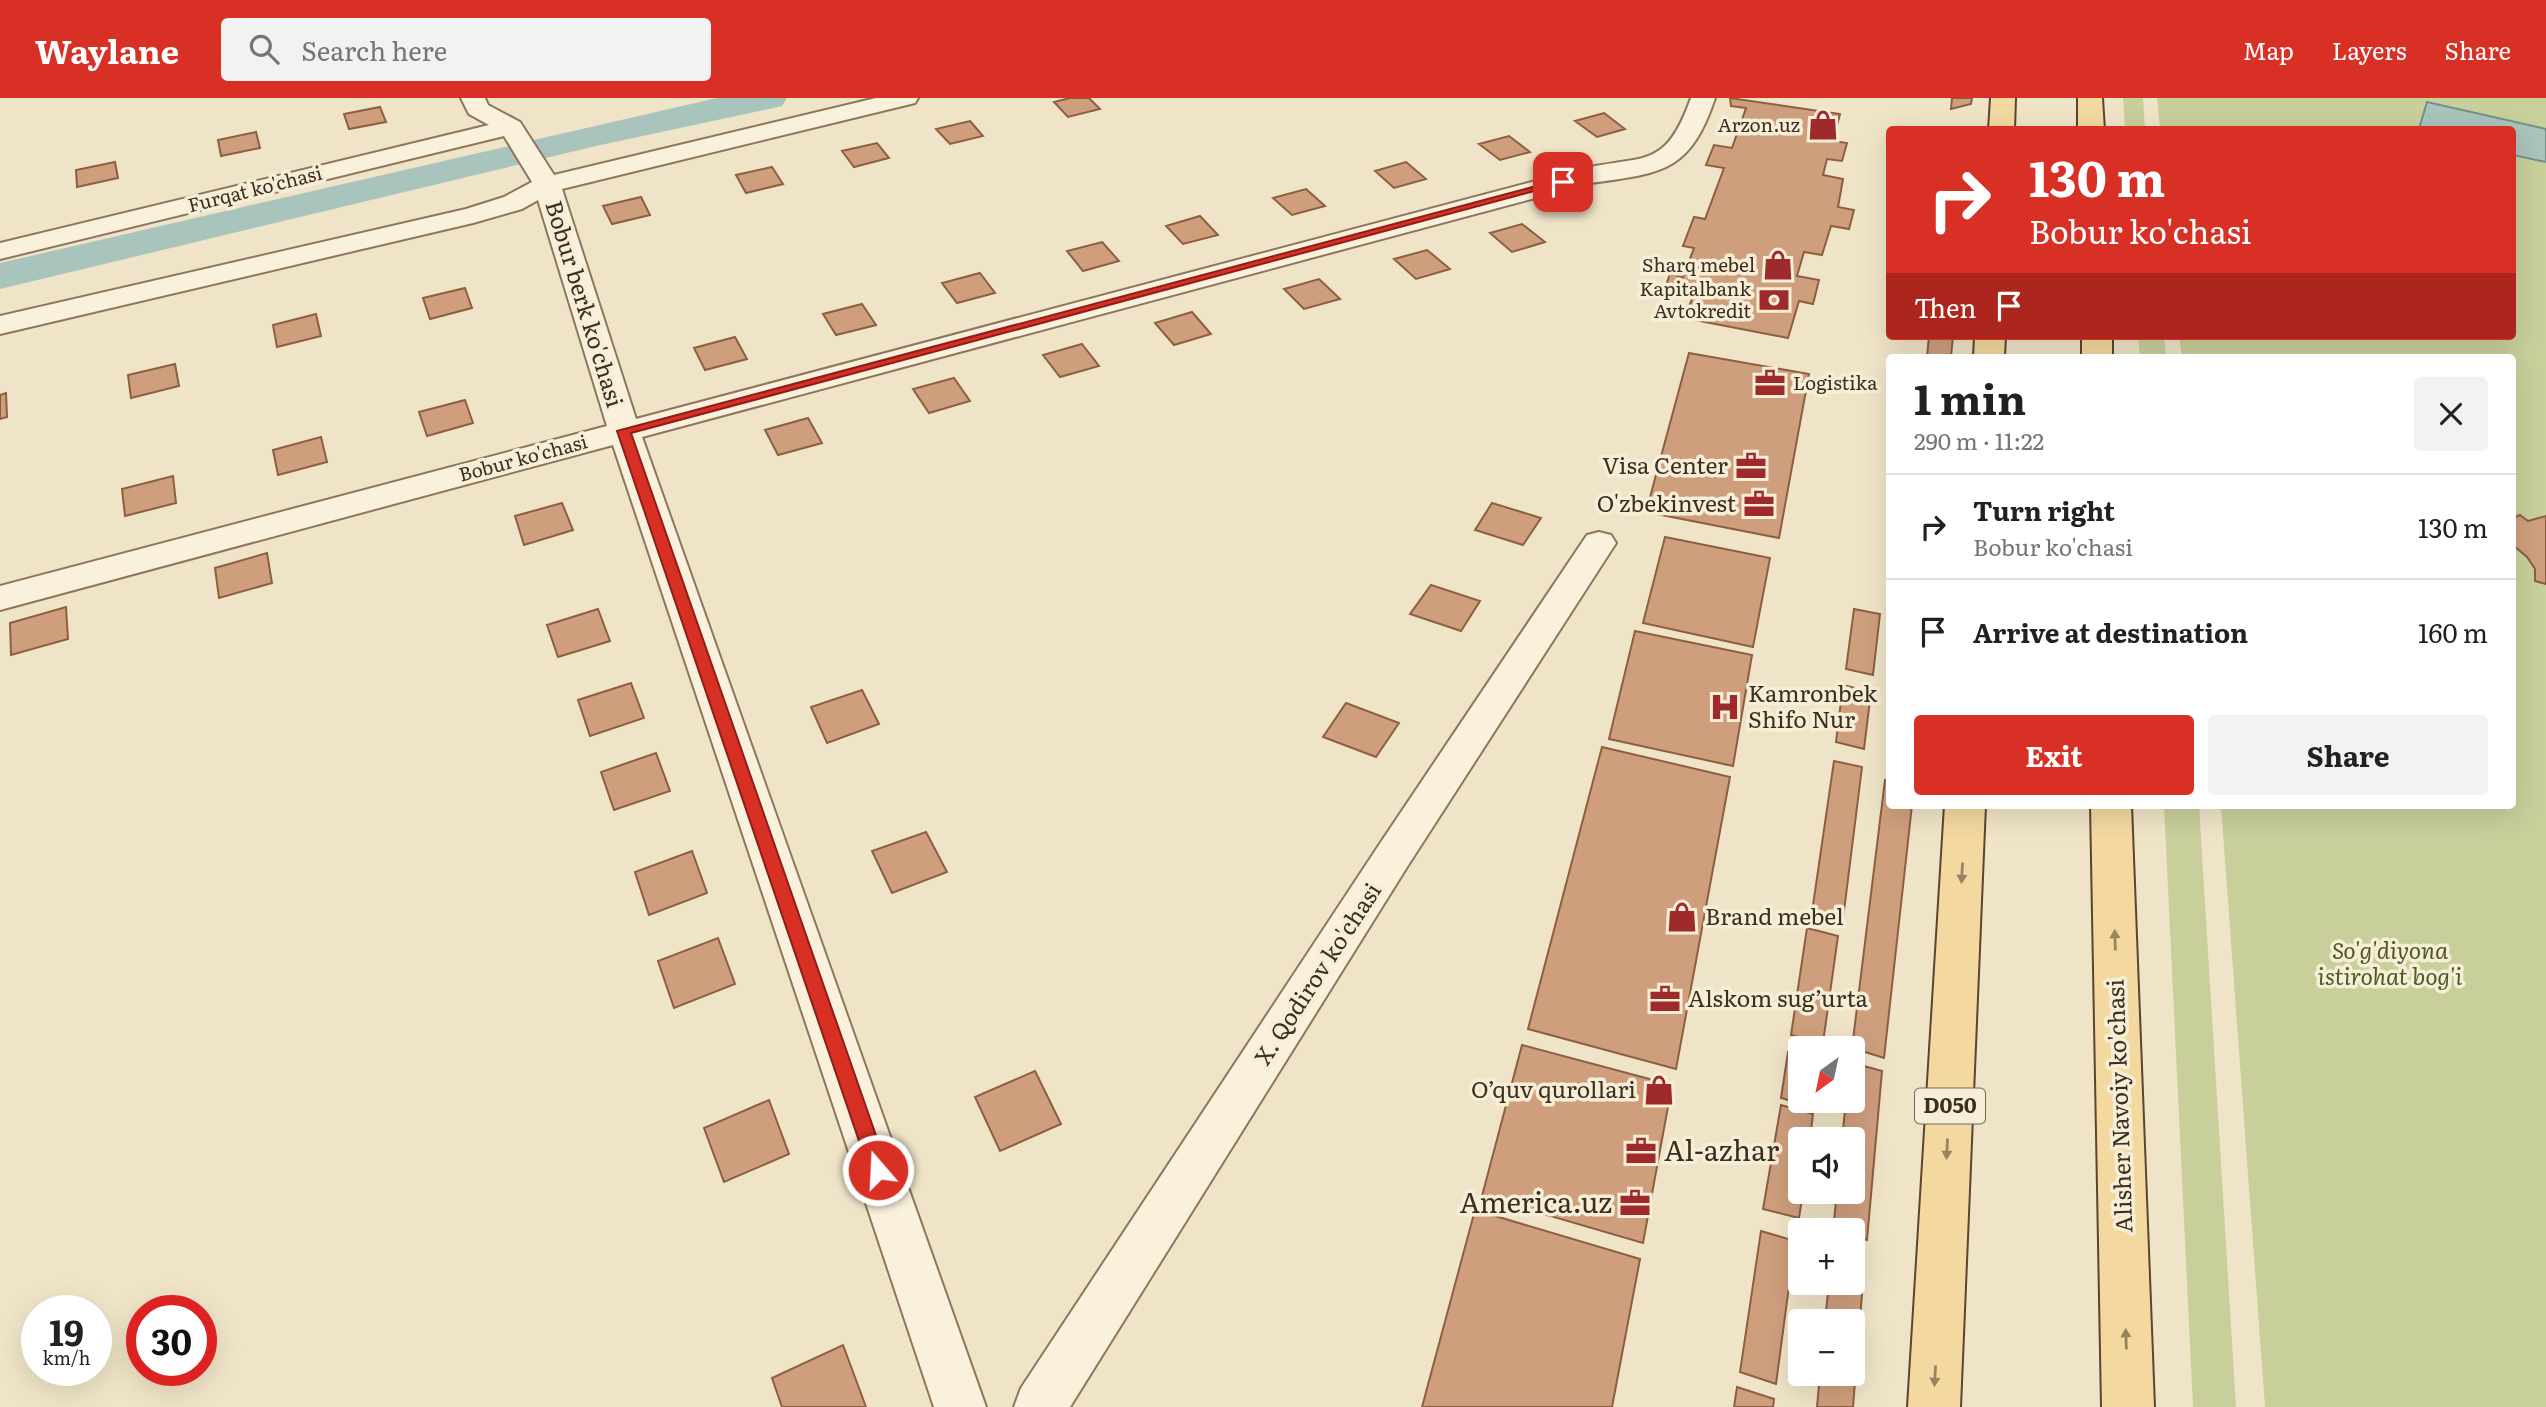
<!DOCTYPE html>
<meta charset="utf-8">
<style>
body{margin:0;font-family:Literata,serif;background:#f2f2f2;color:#202124;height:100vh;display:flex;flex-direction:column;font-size:26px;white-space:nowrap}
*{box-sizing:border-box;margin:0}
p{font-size:23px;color:#757577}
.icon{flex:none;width:38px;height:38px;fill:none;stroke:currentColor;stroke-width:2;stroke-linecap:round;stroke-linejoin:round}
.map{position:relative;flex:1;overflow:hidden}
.details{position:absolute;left:1886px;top:256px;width:630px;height:455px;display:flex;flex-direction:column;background:#fff;border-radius:7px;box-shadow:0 7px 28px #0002}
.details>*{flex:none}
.top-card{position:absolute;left:1886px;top:28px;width:630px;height:214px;border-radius:7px;box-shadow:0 7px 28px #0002;background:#d93025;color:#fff;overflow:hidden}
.needle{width:46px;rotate:213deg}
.tools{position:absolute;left:1788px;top:938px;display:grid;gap:14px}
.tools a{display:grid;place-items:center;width:77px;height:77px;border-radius:7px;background:#fff;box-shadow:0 7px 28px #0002;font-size:35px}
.speed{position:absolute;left:21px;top:1197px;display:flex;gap:14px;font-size:35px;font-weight:700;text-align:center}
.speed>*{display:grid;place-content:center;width:91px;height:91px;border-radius:50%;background:#fff;box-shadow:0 7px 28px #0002;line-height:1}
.speed small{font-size:18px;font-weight:400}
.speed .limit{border:10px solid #d22;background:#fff;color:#111}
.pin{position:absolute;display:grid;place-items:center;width:60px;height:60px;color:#fff;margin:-30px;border-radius:14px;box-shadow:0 4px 10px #0006}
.me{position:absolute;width:77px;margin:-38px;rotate:341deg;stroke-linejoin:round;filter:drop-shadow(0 0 5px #0008)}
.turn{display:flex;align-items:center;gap:24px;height:147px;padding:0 28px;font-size:32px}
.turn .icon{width:91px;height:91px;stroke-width:2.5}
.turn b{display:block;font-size:49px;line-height:60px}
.then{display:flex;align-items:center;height:66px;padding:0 28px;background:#0003;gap:14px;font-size:26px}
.round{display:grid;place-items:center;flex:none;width:74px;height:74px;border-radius:7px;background:#f2f2f2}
.head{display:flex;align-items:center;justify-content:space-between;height:119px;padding:0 28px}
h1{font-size:42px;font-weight:700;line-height:52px}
.primary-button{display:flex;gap:14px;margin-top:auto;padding:14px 28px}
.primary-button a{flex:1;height:80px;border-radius:7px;background:#d93025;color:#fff;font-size:28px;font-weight:700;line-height:80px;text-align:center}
.primary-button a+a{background:#f2f2f2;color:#202124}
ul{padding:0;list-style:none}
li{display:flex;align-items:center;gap:21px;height:105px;padding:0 28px;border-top:2px solid #e0e0e0}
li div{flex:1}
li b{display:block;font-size:26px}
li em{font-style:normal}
header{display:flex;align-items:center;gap:42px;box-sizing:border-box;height:98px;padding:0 35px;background:#d93025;color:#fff}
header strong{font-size:33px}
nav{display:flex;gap:38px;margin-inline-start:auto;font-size:24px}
.search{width:490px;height:63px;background:#f2f2f2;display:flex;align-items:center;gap:18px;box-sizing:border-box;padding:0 24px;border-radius:7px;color:#757577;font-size:26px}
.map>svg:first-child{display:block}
</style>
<header>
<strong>Waylane</strong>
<div class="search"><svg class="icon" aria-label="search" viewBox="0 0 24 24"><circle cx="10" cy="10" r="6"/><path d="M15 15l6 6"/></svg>Search here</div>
<nav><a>Map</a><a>Layers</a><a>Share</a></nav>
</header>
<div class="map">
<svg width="2546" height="1309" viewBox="0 0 2546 1309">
<rect width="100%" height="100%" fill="#f0e4c8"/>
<path fill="#c9cf9b" d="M2123 0H2143L2145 31H2125Z
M2157 0H2546V1309H2265L2221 707H2513V259H2182L2179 238H2513V32L2160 31Z
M2138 238H2164L2166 259H2140Z
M2164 707H2199L2236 1309H2193Z"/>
<path fill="#a9c4bc" stroke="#6f938a" stroke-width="2" d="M2427 4 2546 31V64L2513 57V32L2419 31Z"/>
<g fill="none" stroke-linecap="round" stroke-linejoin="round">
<path fill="#a9c4bc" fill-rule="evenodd" d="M717 0H787L782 8 769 11 596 48 0 191V165Z"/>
</g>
<path fill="#cf9f7d" stroke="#8d5f41" stroke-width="2" d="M1070 0H1089L1100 11 1068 19 1054 4Z
M1730 0 1840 16 1833 43 1847 45 1842 63 1827 61 1823 77 1843 81 1838 109 1854 112 1849 131 1831 128 1822 157 1804 154 1797 178 1819 182 1813 206 1799 203 1788 240 1684 220 1693 199 1664 193 1670 176 1683 179 1694 150 1683 148 1694 119 1705 121 1724 70 1706 67 1714 47 1732 50 1746 10 1731 8Z
M1952 0H1972L1971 6 1951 11Z
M380 9 386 24 349 31 344 16Z
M1604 15 1625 31 1597 39 1575 23Z
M970 23 983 38 950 46 936 31Z
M256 34 260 50 221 58 218 42Z
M1509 38 1530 54 1500 62 1479 46Z
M877 45 889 60 854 69 842 53Z
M115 64 118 80 77 89 76 72Z
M1406 64 1426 81 1394 90 1375 73Z
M772 69 783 86 746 95 736 77Z
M1306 91 1325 108 1292 117 1273 100Z
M641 99 650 117 612 126 603 108Z
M1200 118 1218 137 1183 146 1166 128Z
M1522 126 1545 144 1512 154 1490 135Z
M1102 144 1119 163 1083 173 1067 153Z
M1427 152 1450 171 1416 181 1394 161Z
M980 175 995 195 957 205 942 185Z
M1319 181 1340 201 1304 211 1284 191Z
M465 190 472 210 430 221 423 200Z
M862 206 876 227 836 237 823 216Z
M1192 214 1211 236 1174 247 1155 225Z
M316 216 321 238 277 249 273 227Z
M1929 238H1953L1951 259H1927Z
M735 239 747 261 705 272 694 250Z
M1082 246 1099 268 1060 279 1043 257Z
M1689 255 1809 276 1779 440 1646 414Z
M175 266 179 288 131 300 128 277Z
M954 280 970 303 929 315 913 291Z
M6 295 7 319 0 321V297Z
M465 302 473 325 427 338 419 314Z
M808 320 822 345 778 357 765 332Z
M321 339 327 364 278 377 273 352Z
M173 378 176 405 125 418 122 391Z
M562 405 573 432 524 447 515 418Z
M1492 405 1541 420 1523 447 1475 432Z
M2520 417 2528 423 2546 418V486L2535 483V471L2527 459 2513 447V420Z
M1665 439 1770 460 1753 549 1643 525Z
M267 455 272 485 219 500 215 470Z
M1431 487 1480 503 1461 533 1410 516Z
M66 509 68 541 11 557 10 525Z
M598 511 610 543 558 559 547 527Z
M1854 511 1880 516 1873 577 1846 571Z
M1635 533 1752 557 1733 668 1609 641Z
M631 585 644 620 590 638 578 602Z
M1843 587 1871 594 1864 651 1836 644Z
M862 592 879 626 827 645 811 609Z
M1346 605 1399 625 1376 659 1323 639Z
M1602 649 1730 679 1676 971 1528 931Z
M656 655 670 693 614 712 601 674Z
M1834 663 1862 669 1843 821 1812 814Z
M1885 682 1890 683V707H1912L1884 960 1852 950Z
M926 734 947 774 892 795 872 753Z
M692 753 707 795 649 817 635 774Z
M1807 830 1838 838 1823 945 1791 937Z
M718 840 735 886 674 910 658 863Z
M1522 947 1672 987 1643 1145 1482 1098Z
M1788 954 1801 957V1003H1815L1814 1009 1781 1000Z
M1853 965 1882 973 1867 1142 1853 1138V1132H1833L1837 1094H1853V1041H1842L1846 1003H1853Z
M1035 973 1061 1026 1000 1053 975 999Z
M769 1002 789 1056 724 1084 704 1030Z
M1781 1007 1813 1016 1810 1041H1801L1803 1094 1799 1120 1763 1111Z
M1475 1112 1640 1161 1612 1309H1422Z
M1761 1133 1795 1143 1776 1286 1740 1274Z
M1853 1158 1864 1171 1853 1309H1817L1820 1276H1853V1223H1825L1829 1185H1853Z
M843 1247 866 1309H782L772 1280Z
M1737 1289 1774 1301 1773 1309H1734Z"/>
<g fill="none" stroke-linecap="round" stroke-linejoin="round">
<g stroke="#8d765c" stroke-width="4">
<path id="minor" d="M461 0H485L488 7 520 24 554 77 876 0H918L915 5 562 91 636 321 1581 71C1645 56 1665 73 1691 0H1715C1690 74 1663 75 1591 85L642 339 986 1309H934L613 347 0 512V488L607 328 538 102 522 111 473 125 0 236V218L466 111 504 99 532 84 504 38 0 161V145L489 27 469 16Z
M1599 434 1611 437 1616 445 1407 769 1070 1309H1014L1021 1290 1379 747 1587 437Z"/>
</g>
<g stroke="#5b4430" stroke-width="4">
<path id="primary" d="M1991 0H2015L2014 32H1989Z
M2078 0H2102L2104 32H2078Z
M1975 238H2005L2004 259H1974Z
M2082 238H2112V259H2082Z
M1945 707H1985L1960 1309H1908Z
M2091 707H2131L2154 1309H2102Z"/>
</g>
<use href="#minor" fill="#faf1dc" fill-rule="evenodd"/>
<use href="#primary" fill="#f3d9a0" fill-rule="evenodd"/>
</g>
<defs><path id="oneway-solid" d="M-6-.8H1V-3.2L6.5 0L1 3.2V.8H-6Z" transform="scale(1.75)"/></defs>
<g fill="#988460">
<use href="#oneway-solid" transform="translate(1962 775) rotate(93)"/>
<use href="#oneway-solid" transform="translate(2115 842) rotate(-92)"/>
<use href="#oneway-solid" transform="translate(1947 1051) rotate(93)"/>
<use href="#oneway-solid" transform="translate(2126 1241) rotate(-92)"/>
<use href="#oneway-solid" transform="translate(1935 1278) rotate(93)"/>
</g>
<path fill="#d93025" stroke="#8d1f18" stroke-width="2" d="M1559 82 1568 84 631 335 888 1072 885 1078 878 1081 871 1078 617 333Z"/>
<defs>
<g id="shop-bare" transform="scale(2.415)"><path d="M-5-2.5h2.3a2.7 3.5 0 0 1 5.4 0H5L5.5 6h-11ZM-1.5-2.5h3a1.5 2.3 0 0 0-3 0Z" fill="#9e2a2b" stroke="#f7eed8" stroke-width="2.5" paint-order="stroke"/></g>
<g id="bank-bare" transform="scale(2.415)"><path d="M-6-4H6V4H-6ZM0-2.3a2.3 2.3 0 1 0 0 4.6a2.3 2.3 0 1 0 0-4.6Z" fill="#9e2a2b" stroke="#f7eed8" stroke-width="2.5" paint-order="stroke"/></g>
<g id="office-bare" transform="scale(2.415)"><path d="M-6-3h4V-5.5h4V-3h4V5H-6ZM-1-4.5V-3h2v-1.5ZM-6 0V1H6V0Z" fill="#9e2a2b" stroke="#f7eed8" stroke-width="2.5" paint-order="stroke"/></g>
<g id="hospital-bare" transform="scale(2.415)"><path d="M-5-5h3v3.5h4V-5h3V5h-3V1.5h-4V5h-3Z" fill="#9e2a2b" stroke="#f7eed8" stroke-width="2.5" paint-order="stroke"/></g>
</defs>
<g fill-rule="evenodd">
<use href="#shop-bare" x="1823" y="27"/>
<use href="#shop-bare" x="1778" y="167"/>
<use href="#bank-bare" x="1774" y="202"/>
<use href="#office-bare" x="1770" y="285"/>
<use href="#office-bare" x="1751" y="368"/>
<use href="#office-bare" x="1759" y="406"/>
<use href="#hospital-bare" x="1725" y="609"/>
<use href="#shop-bare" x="1682" y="819"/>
<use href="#office-bare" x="1665" y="901"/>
<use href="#shop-bare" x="1659" y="992"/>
<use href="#office-bare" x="1641" y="1053"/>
<use href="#office-bare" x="1635" y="1105"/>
</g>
<g text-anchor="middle" stroke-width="7" stroke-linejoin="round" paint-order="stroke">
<g font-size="19" fill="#3d2e20" stroke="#f7eed8" text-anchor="end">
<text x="1800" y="34">Arzon.uz</text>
<text x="1755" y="174">Sharq mebel</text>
<text x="1751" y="198">Kapitalbank<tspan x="1751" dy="22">Avtokredit</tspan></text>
<text x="1793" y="292" text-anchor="start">Logistika</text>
</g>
<g font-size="19" fill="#3d2e20" stroke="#f7eed8">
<text transform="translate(255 91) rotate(-14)" y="7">Furqat ko'chasi</text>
<text transform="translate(523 360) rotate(-15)" y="7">Bobur ko'chasi</text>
</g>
<rect fill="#f7eed8" stroke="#756857" stroke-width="2" x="1915" y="990.5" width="70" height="35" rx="5"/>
<g font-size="21" font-weight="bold" fill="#3d2e20">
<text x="1950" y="1015">D050</text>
</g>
<g font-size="23" fill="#3d2e20" stroke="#f7eed8">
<text transform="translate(584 206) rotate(73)" y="8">Bobur berk ko'chasi</text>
<text transform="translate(1318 876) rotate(-57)" y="8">X. Qodirov ko'chasi</text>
<text transform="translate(2120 1008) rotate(-92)" y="8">Alisher Navoiy ko'chasi</text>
</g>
<g font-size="23" fill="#3d2e20" stroke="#f7eed8" text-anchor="end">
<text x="1728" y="376">Visa Center</text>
<text x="1736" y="414">O'zbekinvest</text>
<text x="1748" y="604" text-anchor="start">Kamronbek<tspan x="1748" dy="26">Shifo Nur</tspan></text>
<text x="1705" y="827" text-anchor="start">Brand mebel</text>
<text x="1688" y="909" text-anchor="start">Alskom sug’urta</text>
<text x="1636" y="1000">O’quv qurollari</text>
</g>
<g font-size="23" font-style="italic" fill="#4d5a26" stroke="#f7eed8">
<text x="2390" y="861">So'g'diyona<tspan x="2390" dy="26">istirohat bog'i</tspan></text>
</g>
<g font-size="28" fill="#3d2e20" stroke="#f7eed8" text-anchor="start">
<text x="1664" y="1063">Al-azhar</text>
<text x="1612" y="1115" text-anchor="end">America.uz</text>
</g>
</g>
</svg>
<div class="tools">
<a><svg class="needle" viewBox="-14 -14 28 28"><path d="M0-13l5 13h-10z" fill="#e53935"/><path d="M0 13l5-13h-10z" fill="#757577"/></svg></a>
<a><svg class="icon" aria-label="sound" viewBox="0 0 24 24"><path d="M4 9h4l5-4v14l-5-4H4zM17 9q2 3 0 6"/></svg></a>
<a>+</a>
<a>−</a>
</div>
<div class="speed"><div>19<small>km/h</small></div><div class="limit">30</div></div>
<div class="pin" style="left:1563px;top:84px;background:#d93025"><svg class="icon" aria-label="arrive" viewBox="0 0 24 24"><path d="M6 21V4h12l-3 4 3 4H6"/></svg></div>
<svg class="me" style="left:878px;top:1072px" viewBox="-20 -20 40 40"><circle r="17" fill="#d93025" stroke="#fff" stroke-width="3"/><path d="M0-11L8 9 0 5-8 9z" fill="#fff"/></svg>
<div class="top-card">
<div class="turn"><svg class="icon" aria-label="right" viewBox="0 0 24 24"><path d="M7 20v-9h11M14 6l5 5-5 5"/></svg><div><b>130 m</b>Bobur ko'chasi</div></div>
<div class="then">Then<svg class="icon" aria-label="arrive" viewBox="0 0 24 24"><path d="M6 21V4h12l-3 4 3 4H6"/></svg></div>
</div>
<section class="details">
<div class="head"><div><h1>1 min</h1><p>290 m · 11:22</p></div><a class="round"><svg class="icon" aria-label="close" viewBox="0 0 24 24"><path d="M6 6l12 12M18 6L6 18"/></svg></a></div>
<ul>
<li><svg class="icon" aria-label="right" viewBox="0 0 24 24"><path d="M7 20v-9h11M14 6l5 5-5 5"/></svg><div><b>Turn right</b><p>Bobur ko'chasi</p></div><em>130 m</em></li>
<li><svg class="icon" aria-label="arrive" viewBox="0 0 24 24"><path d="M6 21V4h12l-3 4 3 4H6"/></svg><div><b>Arrive at destination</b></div><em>160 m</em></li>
</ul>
<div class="primary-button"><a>Exit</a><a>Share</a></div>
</section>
</div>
